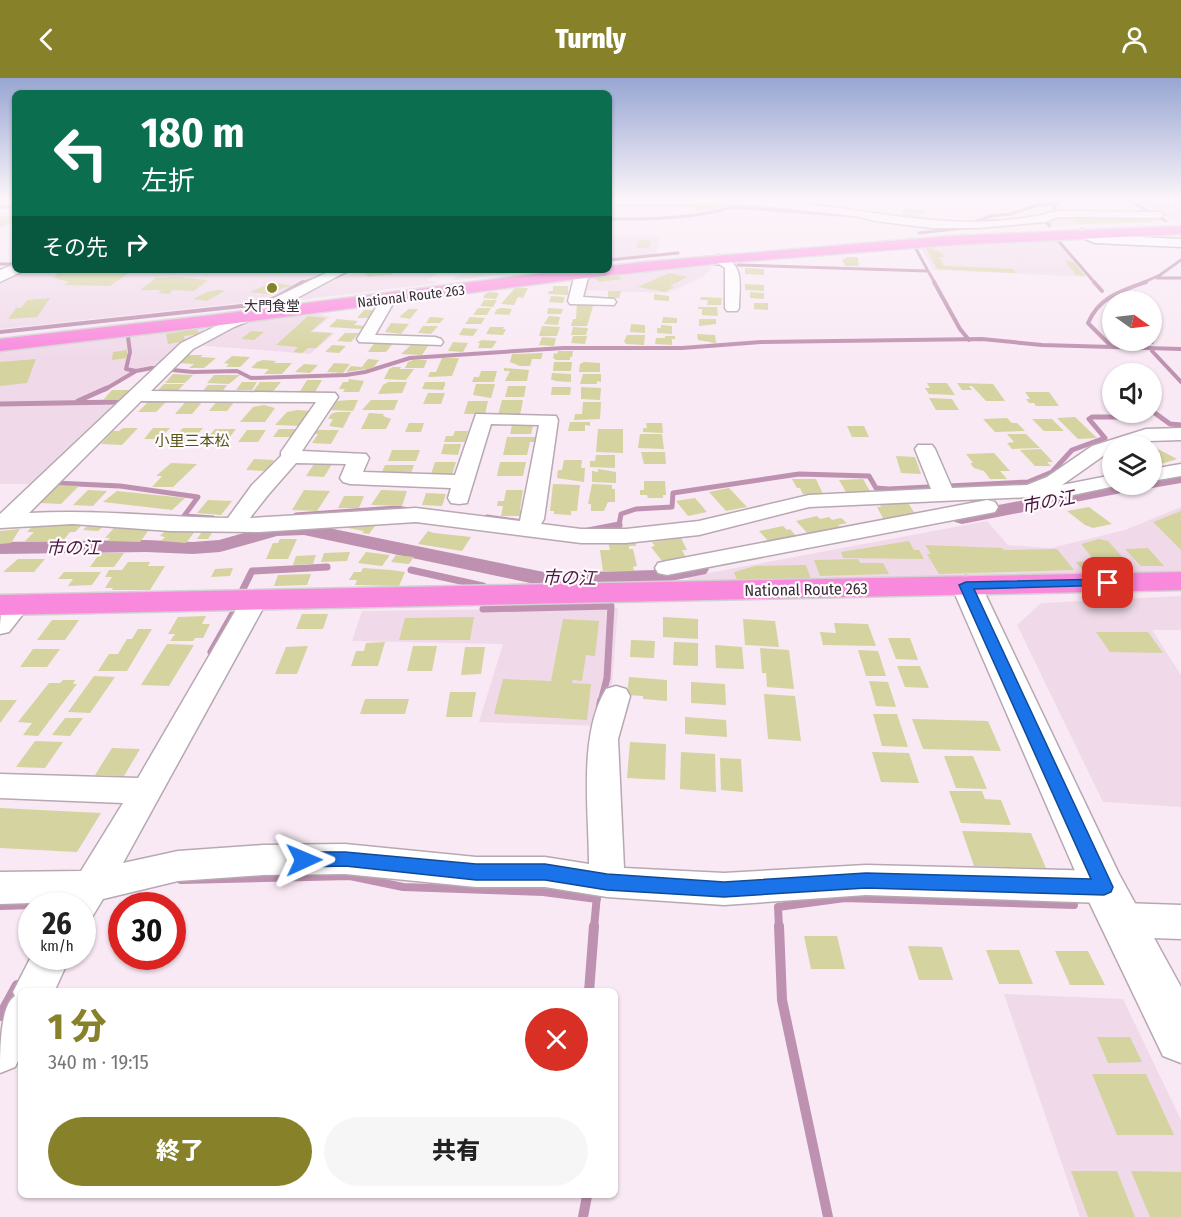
<!DOCTYPE html>
<html lang="ja">
<meta charset="utf-8">
<style>
body{margin:0;font-family:"Fira Sans Condensed","Noto Sans JP",sans-serif;background:#f6f6f6;color:#222;height:100vh;display:flex;flex-direction:column;font-size:22px;white-space:nowrap}
*{box-sizing:border-box;margin:0}
p{font-size:20px;color:#767676}
.icon{flex:none;width:33px;height:33px;fill:none;stroke:currentColor;stroke-width:2;stroke-linecap:round;stroke-linejoin:round}
.map{position:relative;flex:1;overflow:hidden}
.panel{position:absolute;left:18px;top:910px;width:600px;height:210px;display:flex;flex-direction:column;background:#fff;border-radius:9px;box-shadow:0 2px 4px #0004}
.panel>*{flex:none}
.top-card{position:absolute;left:12px;top:12px;width:600px;height:183px;border-radius:9px;box-shadow:0 2px 4px #0004;background:#0b6e4f;color:#fff;overflow:hidden}
.needle{width:39px;rotate:104deg}
.fabs{position:absolute;left:1102px;top:213px;display:grid;gap:12px}
.fabs a{display:grid;place-items:center;width:60px;height:60px;border-radius:50%;background:#fff;box-shadow:0 2px 4px #0004;font-size:30px}
.speed{position:absolute;left:18px;top:814px;display:flex;gap:12px;font-size:30px;font-weight:700;text-align:center}
.speed>*{display:grid;place-content:center;width:78px;height:78px;border-radius:50%;background:#fff;box-shadow:0 2px 4px #0004;line-height:1}
.speed small{font-size:15px;font-weight:400}
.speed .limit{border:9px solid #d22;background:#fff;color:#111}
.pin{position:absolute;display:grid;place-items:center;width:51px;height:51px;color:#fff;margin:-26px;border-radius:12px;box-shadow:0 3px 9px #0006}
.me{position:absolute;width:66px;margin:-33px;rotate:89deg;stroke-linejoin:round;filter:drop-shadow(0 0 4px #0008)}
.turn{display:flex;align-items:center;gap:21px;height:126px;padding:0 30px;font-size:27px}
.turn .icon{width:78px;height:78px;stroke-width:2.5}
.turn b{display:block;font-size:42px;line-height:51px}
.then{display:flex;align-items:center;height:57px;padding:0 30px;background:#0003;gap:12px;font-size:22px}
.round{display:grid;place-items:center;flex:none;width:63px;height:63px;border-radius:32px;background:#f6f6f6}
.headline{display:flex;align-items:center;justify-content:space-between;height:102px;padding:0 30px}
h1{font-size:36px;font-weight:800;line-height:45px;color:#87822a}
.cta{display:flex;gap:12px;margin-top:auto;padding:12px 30px}
.cta a{flex:1;height:69px;border-radius:36px;background:#87822a;color:#fff;font-size:24px;font-weight:800;line-height:69px;text-align:center}
.cta a+a{background:#f6f6f6;color:#222}
header{display:flex;justify-content:space-between;align-items:center;height:78px;padding:0 30px;background:#87822a;color:#fff;font-size:27px;font-weight:800}
.map>svg:first-child{display:block}
</style>
<header><svg class="icon" aria-label="back" viewBox="0 0 24 24"><path d="M15 5l-7 7 7 7"/></svg>Turnly<svg class="icon" aria-label="person" viewBox="0 0 24 24"><circle cx="12" cy="8" r="4"/><path d="M4 21q1-7 8-7t8 7"/></svg></header>
<div class="map">
<svg width="1181" height="1139" viewBox="0 0 1181 1139">
<rect width="100%" height="100%" fill="#f9e9f4"/>
<path fill="#f0dae9" d="M1138 122H1181V144L1158 135Z
M1059 136 1157 138 1167 143 1050 148 1045 142Z
M609 158 659 159 656 177 609 182Z
M1055 160 1087 199 933 192 920 168Z
M708 186 711 191 702 199 668 215 585 212 589 200Z
M23 192H207L307 196 332 195 283 217H274L250 224 0 251V205Z
M379 192 442 193 427 202 439 205 299 222 292 219 327 202Z
M469 192H538L456 202 454 200Z
M319 236 330 239 313 253 335 255 310 276 195 267 241 245Z
M204 250 202 256 184 265 152 290 136 293 117 306 79 323 83 325 119 324 36 406H0V273Z
M1181 429V494L691 504 687 499 987 443 1008 467 1051 470 1125 452Z
M1181 518V552H1152L1181 597V729L1103 724 1017 547 1041 525Z
M618 530 611 620 601 648 479 644 503 566 352 563 362 533Z
M1004 916 1123 921 1181 1042V1139H1080Z"/>
<g fill="none" stroke-linecap="round" stroke-linejoin="round">
<path stroke="#be91b0" stroke-width="3" d="M1129 122 1166 143
M0 129H15
M609 141C650 141 693 141 733 129L866 139
M972 145 991 138 1011 136 1037 127 1056 126 1064 122
M1050 148 1042 140 1054 134 1056 126
M919 155 971 149
M1056 160 1095 205
M915 169 927 191
M609 182 678 175
M0 186H13
M714 186 723 187
M738 187 928 193 935 205
M1157 200H1181
M301 205 317 200 337 199 351 192
M1142 205 1160 197 1181 182"/>
<path stroke="#be91b0" stroke-width="4" d="M934 204 960 251 969 262
M1094 204 1102 213
M0 254 251 227 275 220 303 204
M128 259 130 274 126 291 136 293
M1150 262 1152 264
M1112 269 1181 271
M1152 273 1181 304
M104 312 136 293 152 290 193 294 237 293 251 300 346 297 365 294 410 280 563 270H682L761 264 982 261 1042 267 1112 269 1088 245C1099 219 1121 213 1146 204"/>
<path stroke="#be91b0" stroke-width="5" d="M78 323 107 310
M0 326 119 324
M1152 333 1170 346 1181 347
M55 405 120 408 198 419 184 438 213 440
M296 437 396 430 410 432
M487 439 523 444
M612 448 619 447 621 436 636 431 672 429 673 415 799 396 869 398 876 410 889 411 1028 404 1052 394 1072 372 1105 360 1089 341 1092 339H1120L1121 334"/>
<path stroke="#be91b0" stroke-width="7" d="M588 453 619 447
M411 492 483 508
M243 511 252 493 327 489
M483 531 611 528 607 600 601 624
M211 574 232 537"/>
<path stroke="#be91b0" stroke-width="8" d="M600 628 601 623
M181 802 350 798 403 809 543 814 597 821
M0 828 68 826
M594 850 597 817
M779 850 778 829 845 820 1074 827"/>
<path stroke="#be91b0" stroke-width="10" d="M779 848 782 922 828 1139
M589 914 594 848
M0 938 17 907
M583 1139 587 1118"/>
<path fill="#be91b0" fill-rule="evenodd" d="M1181 393V405L1152 410 1145 408 1137 412 962 446 955 444 952 440 955 436 962 434 1113 405 1152 406V398Z
M304 445 549 495 656 492 698 485 706 486 709 491 706 496 656 506 549 509 304 457 277 458 220 474 193 476 146 474 0 476V464L146 462 193 464 219 462 276 446Z"/>
</g>
<path fill="#d5d39f" d="M695 125H712L716 131 696 133Z
M901 131 923 132 925 136 918 135 920 139 904 138Z
M5 138H15V143L0 150V139Z
M1142 138 1155 144 1082 146 1074 142Z
M639 162 651 163 649 170H636Z
M926 170H932L943 176 944 179H939L944 188 1013 191 1016 195 937 191Z
M845 179H858L859 188H845L842 181H846Z
M1065 183 1074 184 1085 198 1076 197Z
M745 190 764 191V197L745 196Z
M65 192H133L110 208 64 207 69 204 54 200 57 195Z
M148 192H187L172 196 144 195Z
M390 192 393 196 368 199 365 195Z
M669 195 687 199 670 208 674 209 665 214 638 209Z
M617 197 622 201 599 204 595 200Z
M176 199 208 202 194 213 173 212 169 216 158 215 162 212H140L156 200Z
M273 204 293 208 283 210 272 217 250 214Z
M745 206 764 207V213L745 212Z
M553 208H568V217L548 216 549 213H553Z
M515 210H528L523 220 518 219 514 227 501 226Z
M218 212 225 213 207 223 193 221 207 214Z
M608 213H621L619 220H608Z
M490 214 499 215 496 221 483 220 485 216Z
M750 214 764 215V221L750 220Z
M654 216 669 218V223L654 222Z
M551 218 565 219 563 225 549 224Z
M701 219 722 220 721 227H707L708 222H700Z
M50 220 37 239 8 241 16 230H21L27 222Z
M484 222H497L493 229 480 228Z
M577 224 594 225 587 248H571L573 241H576Z
M754 225H768V232L754 231Z
M698 229H717L718 238 702 237V231H698Z
M478 230H491L487 237H473Z
M548 230 563 231 561 236H547Z
M409 231H418L410 241 399 239Z
M497 231 502 230 512 231 509 237 494 236Z
M364 232H378L371 240H357Z
M308 238 326 240 310 254 332 255 316 270H308L302 275 293 274 298 269 276 267Z
M549 238 560 239 558 247 544 246Z
M430 239 444 240 440 245H426Z
M470 239 485 240 481 246H465Z
M663 239 677 240V245H662Z
M337 241 358 243 354 247 364 248 361 251 329 249Z
M699 241H716V246L699 248Z
M391 245 409 246 401 256 385 254Z
M631 246 645 247V255L630 254Z
M661 247 672 248V256L657 255V250H661Z
M423 248H438L431 256 418 255Z
M542 248 560 249 557 258H539Z
M490 249H504L503 251H506L503 257 486 256Z
M573 249 588 250 586 257H571Z
M463 250 478 251 473 258 459 257Z
M197 251 199 256 184 258 185 263 168 266 166 256Z
M251 253 264 254 254 262 241 261Z
M345 255H359L351 264 337 263Z
M697 256 715 257 716 265 698 262Z
M627 257H645L644 267 626 266 624 263Z
M573 258H587L585 266 571 265Z
M665 258H675V261H672V267L655 266 656 260H665Z
M542 259 556 260 554 268 539 267Z
M482 262 497 263 492 270H478L480 265H477Z
M375 264H394L386 274H368Z
M453 264 468 265 463 274 448 273Z
M332 267 346 268 339 275 325 274Z
M411 267 428 268 422 277 401 276Z
M127 272V280L112 282 113 274Z
M558 273H573L572 279H570V282H556L553 280 554 275 557 276Z
M543 275 541 281H532L530 288H520L510 284 512 276Z
M188 277H203L200 279 216 280 204 290H189L194 286 178 285Z
M232 278 250 279 240 289H226L229 286 224 285Z
M442 280H459L452 298 428 299 430 294H436Z
M36 281 27 305 0 308V284Z
M368 281 379 282 373 290 346 294 351 288 362 289Z
M263 282 276 283 274 285H292L282 296H264L269 291 251 290 257 284Z
M413 282H427L424 290H405L408 284Z
M554 284H572L571 293H553Z
M584 284 600 285V294H579L580 286Z
M334 285 350 286 343 295 327 294Z
M304 286 318 287 310 295 295 294Z
M393 289H401L400 291H414L406 302 384 301 389 291Z
M504 290 529 292 527 303H505L510 293H504Z
M481 293H497L494 304H472L474 299H479Z
M552 295 571 296V304L554 303 555 302H551Z
M173 296 193 297 185 305H165Z
M583 296H601V304L597 303V306H580Z
M214 297H240L229 306 207 305Z
M349 301 364 303 359 314H343L345 311H339L343 304H348Z
M307 302H322L315 314 299 315Z
M242 304H257L252 312H236Z
M260 304H281L270 317 251 316Z
M388 304H407L402 315 378 316 383 307Z
M425 304H445V307L443 312 422 311Z
M927 305H947L955 317 929 316 925 310H930Z
M957 305 993 306 1005 323H986L972 308H969L972 312H962Z
M164 306H184L176 315H155Z
M476 306H495L491 320 473 317Z
M208 307H227L220 317 200 316Z
M508 308H526L524 319H505Z
M552 309H571L570 317H551Z
M581 309 601 310 600 322 581 321Z
M112 312H130L121 322H103Z
M1025 314H1049L1059 328H1036L1034 325H1029L1026 321H1030Z
M428 315H445L441 326H423Z
M929 320 952 321 959 332H936Z
M187 322 203 323 192 336H175Z
M350 322H358L353 333 331 332 337 323Z
M371 322H398L394 332H362Z
M502 322H523L520 337H498Z
M149 323H167L156 334H138Z
M217 323H235L227 333H209Z
M468 323H488L485 336H464Z
M583 324H601L600 341 574 342 575 336H582Z
M264 327 275 330 265 344H240L253 329Z
M297 332 312 333 303 348 275 347 287 334Z
M337 334H351L343 350 329 348 333 341H328L331 336Z
M369 335 384 336 383 338 391 341 386 351H361Z
M1075 339 1097 360 1078 361 1057 340Z
M1007 340 1012 345H1017L1025 353 995 354 983 341Z
M1032 341H1052L1064 353H1044Z
M570 344H590V348L585 347V353H568Z
M409 345H424L421 354H405Z
M646 345H662L663 355 643 354V350H647Z
M512 347 533 348 531 356H510Z
M847 348H864L869 359H852Z
M123 350H138L122 367 101 366 113 353H119Z
M153 350H170L160 361H144Z
M183 350H203L185 371H172L185 355H178Z
M215 351H236L229 360 208 359Z
M279 351H302L297 359H273Z
M598 351H623V375L596 374Z
M247 352H266L258 364H238Z
M317 352H339L331 366 312 365 318 356H314Z
M455 353H468L465 364H444L446 358H453Z
M640 356H662L664 371 638 370Z
M1007 356H1026L1040 370 1012 371 1007 365 1014 364Z
M507 359H536L535 364H530L527 377H503Z
M444 366H461L458 377 441 376Z
M1041 371 1053 384H1047L1051 388H1035L1020 372Z
M1158 371 1177 381 1158 387 1152 385V373Z
M392 372H420L416 383H388Z
M641 374H665L666 386H644Z
M994 375 1010 393H1000L1007 401H990L984 393 974 390 970 385H973L966 376Z
M596 377H615V390L590 389V383H595Z
M896 378 915 379 921 396 901 395Z
M254 381 274 382 267 393 246 392Z
M564 382H582L581 390H585L584 404 557 400 558 392H562Z
M435 384H456L451 400 430 399Z
M500 384H526L523 398H497Z
M171 385 197 386 173 409H152L162 398H156Z
M314 386H332L324 399 306 398Z
M385 387H414L410 398H380Z
M598 391 616 394V405L592 404V393L598 394Z
M792 401H816L823 416H803L800 410H797Z
M863 401 870 413 846 414 839 402Z
M644 403H665L666 417H663V420H648L647 417H640V412H644Z
M553 406 580 407 577 433H571V437L554 436V433H550Z
M592 406 612 407V411H615V424H608L604 433H591V426H588Z
M56 407 79 408 61 426 40 425Z
M729 410 747 429 726 433 709 414Z
M88 412 107 413 93 428 73 427Z
M304 412 330 413 317 433 292 432Z
M381 412 407 413 402 428 371 427Z
M506 412H523L520 432H527L525 438H501L503 428H497L498 423H504Z
M117 413 185 420 172 432 103 424Z
M426 415 446 416 442 428 422 427Z
M344 418H364L359 430H338Z
M695 420 707 434 688 438 676 423Z
M208 422 232 423 221 437 197 435Z
M878 422 907 423 915 436 884 442 877 429H881Z
M1089 429 1112 446 1093 450 1085 447 1067 433Z
M1181 433V472L1153 444Z
M817 438 820 441 829 439 832 442 841 440 847 445 838 447 841 450 809 457 796 443Z
M38 442 86 443 75 454H70L62 464 25 463 34 454H27Z
M93 443 108 444 98 453 83 452Z
M378 444 369 456 362 455 364 453 348 450 352 446Z
M128 448 151 449 140 464 107 463 110 460H105L114 450 126 451Z
M783 448 787 452 790 451 797 459 770 465 759 453Z
M20 451 11 465 0 466V453Z
M167 451 196 452 186 465 161 463 165 459 160 458Z
M203 452H214L208 461H197Z
M428 453 434 455 471 459 462 473 418 466Z
M681 460 687 472H682L686 480 662 483 651 469 655 468 652 464Z
M280 461H297L288 481H266L273 465H278Z
M1099 461 1108 463 1134 492 1084 493 1076 484 1095 483 1081 466Z
M635 462 636 468H629V471H633L637 488 633 489 634 493 603 494 600 472H610L608 463Z
M909 463 914 472H919L924 481 843 480 841 474Z
M925 467 1002 470 1004 472 1057 471 1074 492 939 496 927 476H931Z
M1148 470 1164 488H1141L1125 471Z
M350 474 347 483 321 484 324 475Z
M366 474 390 477 382 488 358 485Z
M100 475H124L114 489H90Z
M316 477 313 486 293 487 296 478Z
M396 477 414 479 409 486 391 484Z
M18 481H45L34 494H3Z
M858 481 860 485H883L889 496 820 498 814 482Z
M128 484H150L148 488H165L150 512H112L113 510H105L112 499H105L109 492H122Z
M806 487 811 501 737 502 734 494 755 488Z
M233 490 230 498 211 499 215 491Z
M363 490 391 492 405 494 399 508 355 507 357 502H349L354 494H361Z
M64 494H101L92 507 68 508 73 501H58Z
M311 496 307 507 274 508 278 497Z
M302 536H328L323 551H296Z
M206 538 202 546H210L203 560H195L193 563H170L175 556H168L178 539Z
M474 539 470 562H399L405 540Z
M663 539 698 541V561L663 559Z
M563 541 599 543 595 578 586 577 582 603 573 602 572 605 591 606 587 642 494 636 503 601 551 603Z
M743 541 775 543 779 569 745 567Z
M52 542H79L65 562H37Z
M834 545 868 546 876 568 823 567 820 554 836 555Z
M138 551H152L127 593H98L109 576H118L127 561H132Z
M1096 554H1148L1163 575 1110 574Z
M888 560H910L918 582 896 581Z
M631 562 655 563 654 580 630 579Z
M385 564 378 588H351L356 573H364L366 565Z
M674 564 698 565V588L673 587Z
M167 566 194 567 169 608 141 607Z
M715 567 742 569 744 591 716 590Z
M308 568 297 596H275L286 569Z
M413 568H437L432 593H407Z
M465 569H485L481 596 461 597Z
M760 570 789 572 794 611 767 609 766 595H762Z
M33 571H60L47 589H20Z
M858 572 878 573 886 598H866Z
M897 588H920L929 610 905 609Z
M94 598 115 599 90 635 68 634Z
M629 599 667 602V623L643 621V618L627 617Z
M63 602H75L73 606H77L38 658 23 657 32 645 18 644 49 605H60Z
M869 603 888 604 896 629 876 628Z
M691 604 725 606 726 627 691 625Z
M450 614H476L472 639H446Z
M764 616 795 618 801 663 768 661Z
M365 621H409L405 636H360Z
M0 622H17L0 645Z
M873 636H897L908 669 882 668Z
M685 639 726 642 727 659 685 656Z
M65 640H83L70 658 52 657Z
M912 641 988 643 1001 673 923 671Z
M35 663 63 664 45 690 16 689Z
M630 664 666 666 665 702 627 700Z
M112 670 140 671 124 698 95 697Z
M681 674 715 676 716 714 680 711Z
M872 674 909 675 919 705 881 704Z
M944 678H973L987 711 956 710Z
M720 680 741 681 743 714 721 712Z
M949 713H982L985 721 1001 722 1011 747 961 745Z
M0 730 101 735 77 774 0 770Z
M962 753 1031 755 1046 790 974 788Z
M804 858H837L845 891H811Z
M908 868 942 869 953 902H919Z
M986 872H1019L1033 906H999Z
M1055 873H1088L1105 907H1070Z
M1097 959H1130L1142 984 1108 985Z
M1092 996H1146L1174 1057H1117Z
M1071 1093H1117L1135 1139H1088Z
M1131 1093 1181 1094V1139H1150Z"/>
<g fill="none" stroke-linecap="round" stroke-linejoin="round">
<g stroke="#b7a8b2" stroke-width="3">
<path id="street" d="M609 122C660 122 713 119 764 122 866 128 956 160 1058 133L1159 134 1165 137 1159 140 1059 139 1045 144 977 150H932L875 143 856 138 753 127 609 126Z
M1082 151 1097 157 1181 161V169L1095 165 1078 158 1076 155Z
M718 177C746 185 739 206 739 230L737 233H727L725 230V190L712 181Z
M332 192H349L271 234 234 249 193 271 151 313 335 315 338 319 302 373 366 376 369 380 363 394 455 397 476 336 556 338 558 342 544 441 541 446 581 451H626L699 443 809 417 931 411 915 371 918 367H932L935 371 952 410 1027 407 1047 399 1092 368 1146 351 1181 350V362L1148 363 1133 368H1113V374L1106 376 1062 407 1113 397V406L1120 407 1040 424 1032 423 1030 419 809 429 699 457 626 465H581L416 444 259 454 170 453 73 446 0 450V436L181 265ZM141 323 316 324 281 374V378L252 407 228 440C161 439 95 431 29 435ZM491 346 539 347 520 443 416 430 250 440 268 417 296 385 346 386 340 400 343 404 350 406 451 410 448 420 451 425 459 426 467 425Z
M582 192 589 196 583 219 614 221 616 224 614 227 570 226 568 223 575 196Z
M388 217 393 218 394 224 375 257 435 259 441 261 443 264 441 267 359 264 357 261 383 218Z
M1181 386V398L1152 403V391Z
M987 422 995 424 998 429 995 434 667 497 658 495 655 490 658 485 667 483Z
M254 515 263 518 267 523 123 785 178 773 263 767 345 766 476 779H545L589 786C589 733 578 657 606 611L616 608 626 611 630 618 618 661 624 790 724 795 866 787 1104 793 1117 798 1122 809 1117 820 1104 825 866 817 724 827 607 819 545 809H476L345 796 263 797 178 803 103 821 92 839 82 843V828H61L63 824 0 826V794L81 793 123 725 0 720V696L138 700 241 523 245 518Z
M17 519 26 521 30 527 9 554 0 556C0 539 0 524 17 519Z
M1122 825 1181 827V861L1122 859 1109 854 1104 842 1109 830Z
M32 877 70 879 54 914H21V977L15 989 0 995C0 973 0 927 15 918L13 914Z"/>
</g>
<g stroke="#b7a8b2" stroke-width="3">
<path id="secondary" d="M15 186V192H22L21 194 0 204V192Z
M966 498 977 501 981 507 1119 796 1181 909V985L1163 978 1082 809 951 507 955 501Z"/>
</g>
<g stroke="#d3d1d2" stroke-width="3">
<path id="highway" d="M1181 148V156L951 167 721 185 568 202 213 248 0 273V261L213 237 568 192H609V188L645 184 951 158Z
M1181 494V512L0 537V517Z"/>
</g>
<use href="#street" fill="#fff" fill-rule="evenodd"/>
<use href="#secondary" fill="#fff" fill-rule="evenodd"/>
<use href="#highway" fill="#f989dc" fill-rule="evenodd"/>
</g>
<linearGradient id="sky" x2="0" y2="1"><stop stop-color="#97a6d2"/><stop offset="0.43" stop-color="#fcf5fa"/><stop offset="1" stop-color="#fcf5fa" stop-opacity="0"/></linearGradient>
<rect width="1181" height="281" fill="url(#sky)"/>
<path fill="#1a73e8" stroke="#114b97" stroke-width="1.5" d="M1108 501 1113 502 1115 505 1113 507 974 511 1113 809 1111 814 1104 817 866 810 724 819 607 812 545 802H476L345 788 304 789 298 787 296 782 298 776 304 774H345L476 786H545L607 796 724 804 866 795 1091 801 959 507 966 504Z"/>
<circle fill="#87822a" stroke="#fefafd" stroke-width="2" cx="272" cy="210" r="6"/>
<g text-anchor="middle" stroke-width="4.5" stroke-linejoin="round" paint-order="stroke">
<g font-size="14" fill="#352f33" stroke="#fefafd">
<text transform="translate(411 218) rotate(-7)" y="5">National Route 263</text>
</g>
<g font-size="14" fill="#352f33" stroke="#fefafd">
<text x="272" y="233">大門食堂</text>
</g>
<g font-size="15" fill="#585518" stroke="#fefafd">
<text x="192" y="368">小里三本松</text>
</g>
<g font-size="16" fill="#352f33" stroke="#fefafd">
<text transform="translate(806 511) rotate(-1)" y="6">National Route 263</text>
</g>
<g font-size="18" font-style="italic" fill="#4c1640" stroke="#fefafd">
<text transform="translate(1048 424) rotate(-11)" y="6">市の江</text>
<text x="73" y="476">市の江</text>
<text transform="translate(569 500) rotate(1)" y="6">市の江</text>
</g>
</g>
</svg>
<div class="fabs">
<a><svg class="needle" viewBox="-14 -14 28 28"><path d="M0-13l5 13h-10z" fill="#e53935"/><path d="M0 13l5-13h-10z" fill="#767676"/></svg></a>
<a><svg class="icon" aria-label="sound" viewBox="0 0 24 24"><path d="M4 9h4l5-4v14l-5-4H4zM17 9q2 3 0 6"/></svg></a>
<a><svg class="icon" aria-label="layers" viewBox="0 0 24 24"><path d="M12 4l9 5-9 5-9-5zM3 14l9 5 9-5"/></svg></a>
</div>
<div class="speed"><div>26<small>km/h</small></div><div class="limit">30</div></div>
<div class="pin" style="left:1108px;top:505px;background:#d93025"><svg class="icon" aria-label="arrive" viewBox="0 0 24 24"><path d="M6 21V4h12l-3 4 3 4H6"/></svg></div>
<svg class="me" style="left:304px;top:782px" viewBox="-20 -20 40 40"><path d="M0-17L14 15 0 8-14 15z" fill="#1a73e8" stroke="#fff" stroke-width="4"/></svg>
<div class="top-card">
<div class="turn"><svg class="icon" aria-label="left" viewBox="0 0 24 24"><path d="M17 20v-9H6M10 6l-5 5 5 5"/></svg><div><b>180 m</b>左折</div></div>
<div class="then">その先<svg class="icon" aria-label="right" viewBox="0 0 24 24"><path d="M7 20v-9h11M14 6l5 5-5 5"/></svg></div>
</div>
<section class="panel">
<div class="headline"><div><h1>1 分</h1><p>340 m · 19:15</p></div><a class="round" style="background:#d93025;color:#fff"><svg class="icon" aria-label="close" viewBox="0 0 24 24"><path d="M6 6l12 12M18 6L6 18"/></svg></a></div>
<div class="cta"><a>終了</a><a>共有</a></div>
</section>
</div>
